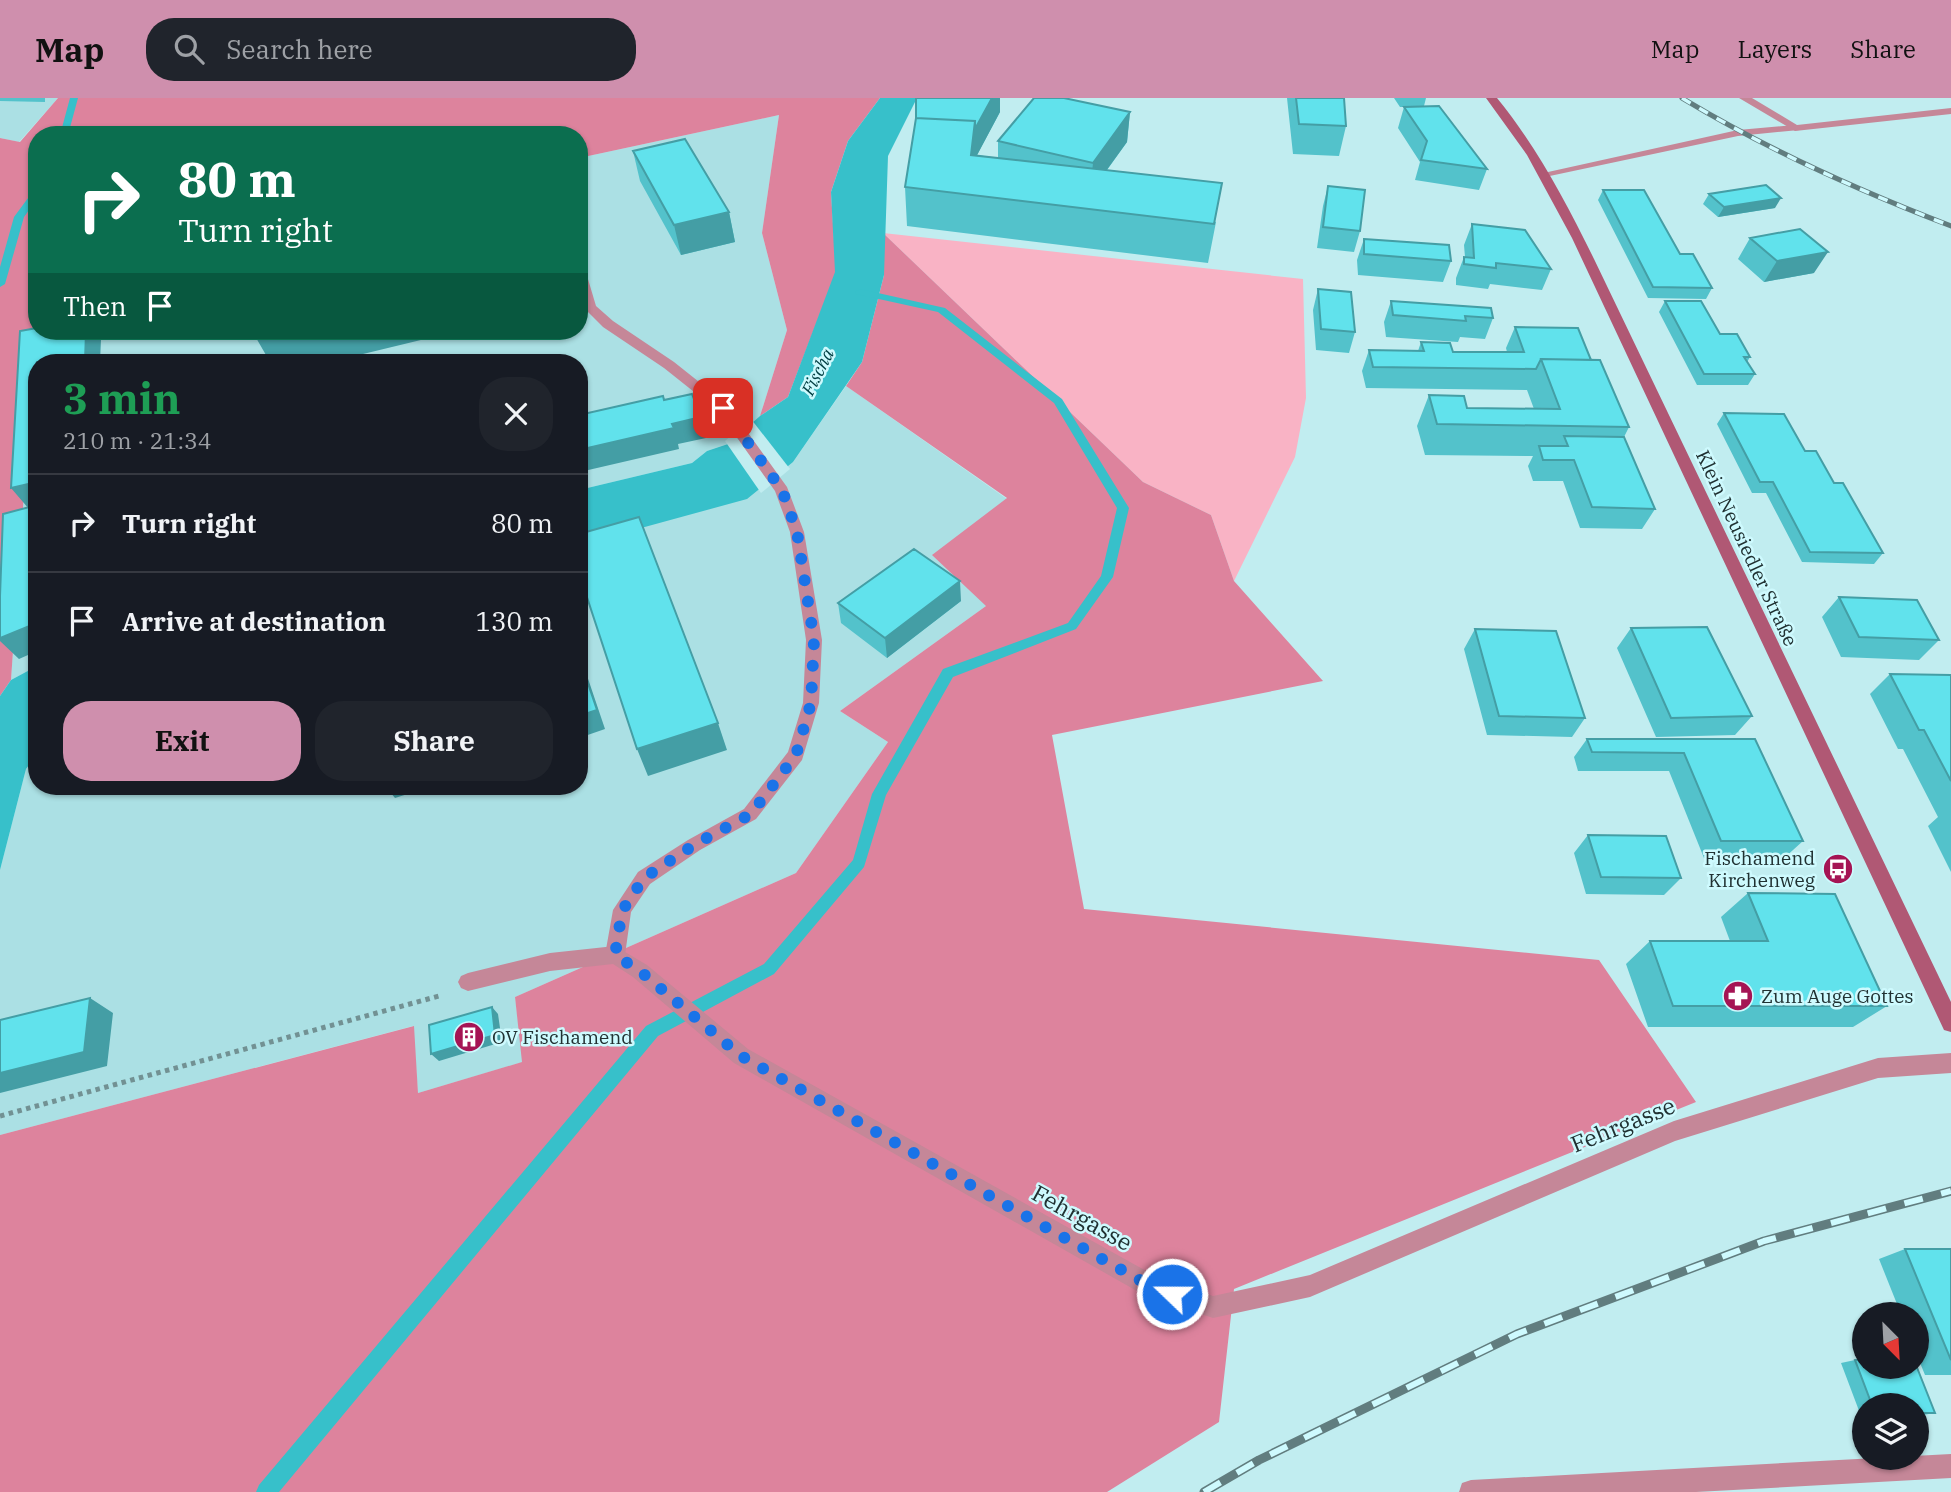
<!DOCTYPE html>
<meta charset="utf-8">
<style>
body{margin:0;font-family:"IBM Plex Serif",serif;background:#20242c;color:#f1f3f6;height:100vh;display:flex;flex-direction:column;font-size:26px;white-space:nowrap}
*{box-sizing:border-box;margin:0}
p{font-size:23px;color:#9ea1a6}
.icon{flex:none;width:38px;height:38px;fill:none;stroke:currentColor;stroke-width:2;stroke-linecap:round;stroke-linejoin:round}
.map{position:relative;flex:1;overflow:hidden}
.drawer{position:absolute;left:28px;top:256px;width:560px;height:441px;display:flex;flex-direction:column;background:#171b24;border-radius:28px;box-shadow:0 2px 5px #0004}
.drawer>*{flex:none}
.guide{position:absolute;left:28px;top:28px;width:560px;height:214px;border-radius:28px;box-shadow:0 2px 5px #0004;background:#0b6e4f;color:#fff;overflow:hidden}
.needle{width:46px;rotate:156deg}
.tools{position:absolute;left:1852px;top:1204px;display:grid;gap:14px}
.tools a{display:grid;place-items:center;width:77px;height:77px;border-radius:50%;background:#171b24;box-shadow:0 2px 5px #0004;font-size:35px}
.pin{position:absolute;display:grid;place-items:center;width:60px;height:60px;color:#fff;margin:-30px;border-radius:14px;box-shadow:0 4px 10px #0006}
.me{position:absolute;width:77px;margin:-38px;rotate:292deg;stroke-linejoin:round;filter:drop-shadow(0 0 5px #0008)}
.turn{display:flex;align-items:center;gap:24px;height:147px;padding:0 35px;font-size:32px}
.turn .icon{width:91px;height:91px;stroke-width:2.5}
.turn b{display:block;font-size:49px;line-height:60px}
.then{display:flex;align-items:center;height:66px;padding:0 35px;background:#0003;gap:14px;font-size:26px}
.round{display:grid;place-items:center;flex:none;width:74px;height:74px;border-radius:28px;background:#20242c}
.summary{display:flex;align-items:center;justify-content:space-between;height:119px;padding:0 35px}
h1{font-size:42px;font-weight:700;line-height:52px;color:#1e9e55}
.primary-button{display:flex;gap:14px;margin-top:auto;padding:14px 35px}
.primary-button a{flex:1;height:80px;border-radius:28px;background:#cf8fad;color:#111;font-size:28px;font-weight:700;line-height:80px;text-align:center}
.primary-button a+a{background:#20242c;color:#f1f3f6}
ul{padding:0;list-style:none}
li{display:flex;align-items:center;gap:21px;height:98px;padding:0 35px;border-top:2px solid #363941}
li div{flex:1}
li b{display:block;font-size:26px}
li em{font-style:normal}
header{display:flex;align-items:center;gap:42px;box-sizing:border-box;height:98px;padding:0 35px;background:#cf8fad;color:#111}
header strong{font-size:33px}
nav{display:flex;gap:38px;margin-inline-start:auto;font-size:24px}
.search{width:490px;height:63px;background:#20242c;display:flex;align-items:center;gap:18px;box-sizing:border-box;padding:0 24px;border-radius:28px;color:#9ea1a6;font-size:26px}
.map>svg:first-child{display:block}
</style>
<header>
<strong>Map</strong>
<div class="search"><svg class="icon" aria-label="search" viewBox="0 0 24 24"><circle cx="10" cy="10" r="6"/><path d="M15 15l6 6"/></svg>Search here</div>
<nav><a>Map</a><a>Layers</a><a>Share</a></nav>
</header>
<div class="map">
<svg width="1951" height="1394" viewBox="0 0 1951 1394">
<rect width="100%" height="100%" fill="#c1edf0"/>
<path fill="#abe0e4" d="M0 0H58L19 44 0 40Z
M779 17 762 135 787 232 760 318 728 346 707 353 692 365 579 392V264H37V568L11 582 37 209V233H579V60Z
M846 288 1007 401 986 508 840 613 888 644 796 775 515 899 523 964 418 995 413 928 0 1037V772L26 671 37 656V688H579V447L793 364Z"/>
<path fill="#f9b3c5" d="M883 135 1303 181 1306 300 1295 359 1234 483 1211 417 1143 384Z"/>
<path fill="#dd839d" d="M58 0H880L848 43 831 94 836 174 788 299 760 318 787 232 762 135 779 17 579 60V37H37V209L11 582 0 598V40L20 44Z
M883 135 1143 384 1211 417 1234 483 1323 583 1052 637 1084 811 1599 862 1696 1004 1234 1191 1219 1324 1107 1394H0V1037L414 928 418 995 522 964 515 899 796 775 888 644 840 613 986 508 932 457 1007 400 846 288 862 264 884 177Z"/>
<path fill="#37c0ca" d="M880 0H917L888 58 884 177 862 264 793 364 747 401 579 447V392L692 365 707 353 728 346 760 318 788 299 835 174 831 94 848 43Z
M37 568V656L26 671 0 772V598L11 582Z"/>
<path fill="#c1edf0" d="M751 321 790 371 761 395 725 343Z"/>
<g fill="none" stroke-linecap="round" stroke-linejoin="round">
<path fill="#37c0ca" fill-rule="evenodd" d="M70 0H78L68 37H60Z
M37 91V101L24 119 5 186 0 189V169L14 119 34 92Z
M860 191 945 210 1062 301 1129 410 1113 479 1076 531 953 579 886 697 864 769 774 876 658 938 279 1394H256L259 1387 646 928 764 866 853 762 872 696 943 571 1068 525 1101 478 1117 410 1054 305 938 214 856 196 855 194Z"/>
<path stroke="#729193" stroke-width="5" stroke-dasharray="4.5 4.5" stroke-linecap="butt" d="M0 1018 439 898"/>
<path fill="#c58798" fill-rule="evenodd" d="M1739 0H1752L1797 27 1951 10V16L1795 33Z
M579 167 585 171 596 208 613 223 674 264 728 307 787 389 804 434 822 542 819 605 802 662 756 721 700 752 650 786 631 814 625 857 622 863 615 866 608 863 605 857 613 812 638 774 688 742 744 711 788 654 803 605 806 542 790 434 775 393 718 313 664 270 603 229 586 212 579 193Z
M1951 1356V1380L1696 1394H1459L1462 1385 1471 1382Z"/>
<path fill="#c58798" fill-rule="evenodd" d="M1795 27 1799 28V32L1738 38 1545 79 1539 76 1738 32Z
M615 848 647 867 748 951 1157 1179 1213 1198 1310 1177 1674 1023 1878 960 1951 955V975L1878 980 1675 1043 1310 1199 1213 1220 1144 1197 734 965 633 879 613 866 550 873 468 893 461 890 458 884 461 878 468 875 550 855Z"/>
<path fill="#b05874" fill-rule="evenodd" d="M1486 0H1497C1537 49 1566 104 1594 161L1951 904V934L1944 932 1572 140 1527 57Z"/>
<g stroke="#617d7f" stroke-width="5">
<path id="rail-far1" d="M1682 0C1768 52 1857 92 1951 128"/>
</g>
<g stroke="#617d7f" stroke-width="9">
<path id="rail" d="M1204 1394 1259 1362 1517 1236 1764 1143 1951 1093"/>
</g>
<use href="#rail-far1" stroke="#cefafe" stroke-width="3.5" stroke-dasharray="10" stroke-linecap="butt"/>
<use href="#rail" stroke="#cefafe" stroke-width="6" stroke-dasharray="19" stroke-linecap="butt"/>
</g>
<path fill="#53c2cb" d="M0 0H45V4L0 3Z
M916 0H1000V14L977 57 998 60V43L1130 14 1127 44 1107 72 1216 124 1208 165 907 128 905 89 916 20Z
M1287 0H1344L1346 28 1339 58 1293 56Z
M1394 0H1426L1424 8 1487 71 1479 92 1415 82 1420 64 1398 30 1404 9H1400Z
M633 53 729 114 735 144 681 157 640 83Z
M1328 88 1360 133 1354 154 1317 150 1323 108Z
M1603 92 1680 156 1712 190 1706 201 1648 200 1598 102Z
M1709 96 1775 110 1718 119 1703 106Z
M1472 126 1551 171 1542 192 1490 186 1488 191 1456 187V180L1464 159H1465L1464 147Z
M1750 140 1814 175 1764 184 1738 161Z
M1364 141 1451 163 1443 184 1358 177 1357 162Z
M1318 191 1355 234 1349 255 1316 252 1313 212Z
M1391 203 1493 220 1485 241 1460 239 1458 244 1386 239 1384 224Z
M1665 203 1720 236 1750 259 1747 264 1755 276 1748 287H1697L1659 214Z
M1515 229 1591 262 1629 329 1624 339 1655 411 1642 431 1580 430 1563 383H1533L1528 368 1533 358 1425 357 1417 328 1429 297 1467 310 1534 311 1527 292 1366 290 1362 273 1369 252 1418 253 1421 244 1453 254H1507L1506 250Z
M1724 315 1805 353 1834 385 1883 455 1874 466 1802 464 1766 395H1752L1717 326Z
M1839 499 1939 542 1919 562 1841 559 1822 519Z
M961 503 887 560 841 525 838 505Z
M1631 530 1752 618 1735 637 1656 639 1617 550Z
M1475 531 1585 620 1572 639 1487 637 1464 551Z
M1890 576 1951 577V774L1928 728 1938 719 1903 651H1898L1870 596Z
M1587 641H1755L1803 743 1783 761 1704 760 1669 673H1578L1574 659Z
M1588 737 1681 780 1664 797 1586 796 1574 755Z
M1748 795 1887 908 1853 929H1648L1626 866 1650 843H1730L1721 819Z
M1905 1151H1951V1277H1925L1916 1255V1216H1901L1879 1161Z
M1855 1262 1935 1315 1916 1318V1307H1864V1318H1861L1841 1265Z"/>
<path fill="#449ea5" d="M987 0H1000V14L975 61 971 57 975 23Z
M1130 14 1127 44 1090 95 1093 65Z
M1781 100 1775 110 1718 119 1724 109Z
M729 114 735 144 681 157 674 127Z
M1828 154 1814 175 1764 184 1777 163Z
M86 233H95L101 241 100 264H85Z
M278 233H458L330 264H270L255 238Z
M701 319 706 340 678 346 679 351 584 373 579 359V352L672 326Z
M37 384V409L29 411 11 390Z
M960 483 961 503 887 560 885 540Z
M37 525V553L19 561 0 543V540Z
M579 554 605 631 579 640Z
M718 625 727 652 648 678 637 651Z
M385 688H433L395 700Z
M90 900 113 915 107 968 0 995V975Z
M492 909 498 916 502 944 439 963 431 956Z"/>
<path fill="#61e2ec" stroke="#449ea5" stroke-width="2" d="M916 0H992L975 31V23L916 20Z
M1034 0H1064L1130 14 1093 65 998 43Z
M1296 0H1344L1346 28 1299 26Z
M1439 8 1487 71 1421 62 1427 43 1404 9Z
M916 20 975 23 971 57 1222 85 1214 126 905 89Z
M685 41 729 114 674 127 633 53Z
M1766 87 1781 100 1724 109 1709 96Z
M1328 88 1365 92 1360 133 1323 129Z
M1603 92H1644L1680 156H1693L1712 190 1653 189Z
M1472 126 1525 132 1551 171 1496 165V170L1464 166V159L1474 160Z
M1800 131 1828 154 1777 163 1750 140Z
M1364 141 1449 147 1451 163 1364 156Z
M1318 191 1351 194 1355 234 1321 231Z
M1391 203 1491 210 1493 220 1465 218 1466 223 1393 217Z
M1665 203H1701L1720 236H1737L1750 259H1744L1755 276H1704Z
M1515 229 1578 230 1591 262 1541 261 1536 271 1373 269 1369 252 1424 253 1421 244 1450 245 1453 254H1524Z
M37 230V233H86L85 264H37V384L11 390 20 233Z
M254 233H278L255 238Z
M1541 261 1600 262 1629 329 1437 326 1429 297 1464 298 1467 310 1560 311Z
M692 296 701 319 672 326 674 330 579 352V317L663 298 664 302Z
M1724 315 1784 316 1805 353H1816L1834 385H1843L1883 455 1810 454 1773 384H1760Z
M1564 338 1624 339 1655 411 1592 409 1574 362H1543L1539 348H1568Z
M37 407V525L0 540V498L3 416Z
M639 419 718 625 637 651 579 475V436Z
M914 451 960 483 885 540 838 505Z
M1839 499 1917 502 1939 542 1859 539Z
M1707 529 1752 618 1671 620 1631 530Z
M1475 531 1556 533 1585 620 1499 618Z
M579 559 597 612 579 618Z
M1890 576 1951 577V683L1924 632H1919Z
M1587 641H1755L1803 743H1721L1684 655 1592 654Z
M1588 737 1666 738 1681 780 1601 779Z
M1748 795 1835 796 1887 908H1673L1650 843H1768Z
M90 900 84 954 0 975V922Z
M492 909 495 937 431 956 429 927Z
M1905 1151H1951V1262Z
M1864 1261V1269H1916V1267L1935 1315H1916V1307H1872L1855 1262Z"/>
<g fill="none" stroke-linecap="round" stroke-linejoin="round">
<path stroke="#1a73e8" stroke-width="12" stroke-dasharray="0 21.6" d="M723 310 782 392 797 434 814 542 811 605 796 657 751 716 694 747 644 780 622 813 615 857 640 873 741 958 1152 1189 1172 1196"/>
</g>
<defs>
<g id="bus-disc" transform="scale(1.575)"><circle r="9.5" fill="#a51454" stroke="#cefafe"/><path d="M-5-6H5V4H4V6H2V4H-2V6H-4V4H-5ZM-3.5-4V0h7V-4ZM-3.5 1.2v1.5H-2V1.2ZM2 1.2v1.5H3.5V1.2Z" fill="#fff"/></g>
<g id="pharmacy-disc" transform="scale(1.575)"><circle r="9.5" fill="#a51454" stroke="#cefafe"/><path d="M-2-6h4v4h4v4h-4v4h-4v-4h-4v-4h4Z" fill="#fff"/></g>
<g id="building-disc" transform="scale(1.575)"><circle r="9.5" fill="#a51454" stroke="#cefafe"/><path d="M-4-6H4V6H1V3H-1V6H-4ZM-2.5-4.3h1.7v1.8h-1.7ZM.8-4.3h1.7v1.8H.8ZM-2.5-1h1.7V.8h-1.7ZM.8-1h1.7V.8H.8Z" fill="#fff"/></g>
</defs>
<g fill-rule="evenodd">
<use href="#bus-disc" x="1838" y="771"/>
<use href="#pharmacy-disc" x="1738" y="898"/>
<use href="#building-disc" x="469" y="939"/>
</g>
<g text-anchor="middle" stroke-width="5" stroke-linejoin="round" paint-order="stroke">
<g font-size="18" font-style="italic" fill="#003e42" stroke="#cefafe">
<text transform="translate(818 274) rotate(-63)" y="6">Fischa</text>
</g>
<g font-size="19" fill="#203132" stroke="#cefafe">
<text transform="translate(1747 450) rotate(65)" y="7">Klein Neusiedler Straße</text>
</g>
<g font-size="19" fill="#203132" stroke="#cefafe" text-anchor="start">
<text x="1815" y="767" text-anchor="end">Fischamend<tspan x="1815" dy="22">Kirchenweg</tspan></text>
<text x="1761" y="905">Zum Auge Gottes</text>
<text x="492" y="946">OV Fischamend</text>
</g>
<g font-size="23" fill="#203132" stroke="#cefafe">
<text transform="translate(1623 1027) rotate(-22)" y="8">Fehrgasse</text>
<text transform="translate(1082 1120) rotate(29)" y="8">Fehrgasse</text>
</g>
</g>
</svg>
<div class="tools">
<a><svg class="needle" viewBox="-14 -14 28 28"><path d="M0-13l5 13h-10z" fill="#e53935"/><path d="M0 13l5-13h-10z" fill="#9ea1a6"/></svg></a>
<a><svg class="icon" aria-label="layers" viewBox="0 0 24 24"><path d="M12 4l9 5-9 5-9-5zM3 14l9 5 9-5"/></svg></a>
</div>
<div class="pin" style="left:723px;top:310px;background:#d93025"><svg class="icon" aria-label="arrive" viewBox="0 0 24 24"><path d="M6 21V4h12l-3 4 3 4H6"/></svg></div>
<svg class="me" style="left:1172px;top:1196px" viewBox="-20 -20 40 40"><circle r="17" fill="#1a73e8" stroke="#fff" stroke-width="3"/><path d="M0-11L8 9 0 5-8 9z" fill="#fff"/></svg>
<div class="guide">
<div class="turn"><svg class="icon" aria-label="right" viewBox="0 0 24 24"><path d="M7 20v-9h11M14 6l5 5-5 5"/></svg><div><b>80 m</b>Turn right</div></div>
<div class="then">Then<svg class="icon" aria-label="arrive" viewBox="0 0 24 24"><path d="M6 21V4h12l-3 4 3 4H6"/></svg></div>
</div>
<section class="drawer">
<div class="summary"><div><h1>3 min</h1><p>210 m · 21:34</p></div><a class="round"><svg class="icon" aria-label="close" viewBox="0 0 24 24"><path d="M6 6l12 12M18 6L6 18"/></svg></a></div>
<ul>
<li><svg class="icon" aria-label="right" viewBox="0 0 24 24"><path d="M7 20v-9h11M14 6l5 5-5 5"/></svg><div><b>Turn right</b></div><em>80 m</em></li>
<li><svg class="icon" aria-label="arrive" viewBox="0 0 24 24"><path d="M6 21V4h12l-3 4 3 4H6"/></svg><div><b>Arrive at destination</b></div><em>130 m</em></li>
</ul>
<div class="primary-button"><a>Exit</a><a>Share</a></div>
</section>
</div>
